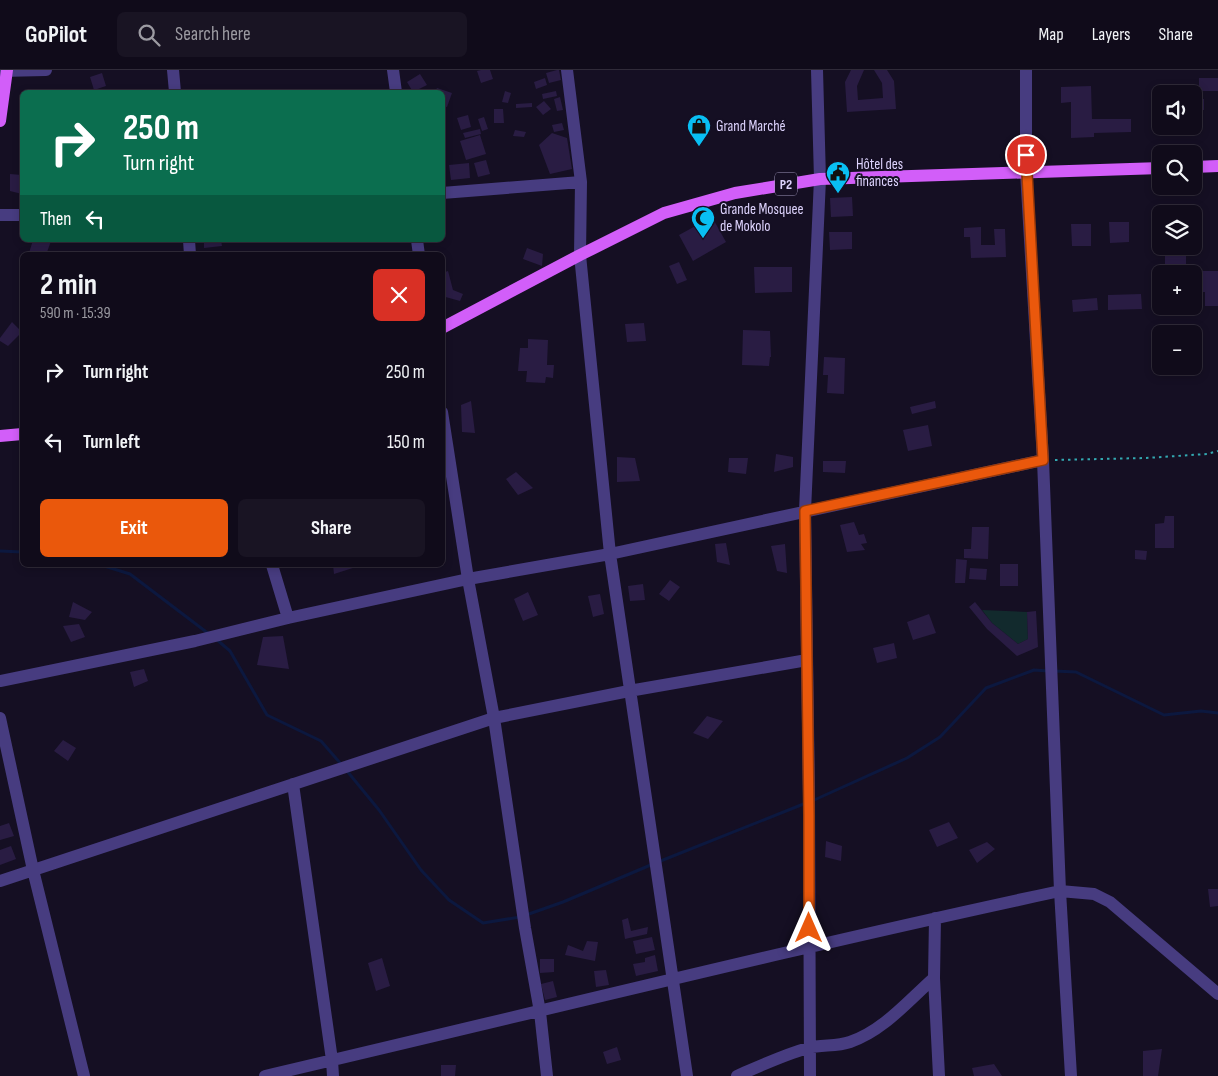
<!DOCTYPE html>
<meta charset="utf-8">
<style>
body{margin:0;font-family:"Sofia Sans Condensed",sans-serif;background:#191423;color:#f1f3f6;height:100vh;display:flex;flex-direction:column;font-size:19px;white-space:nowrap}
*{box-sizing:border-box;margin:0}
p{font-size:16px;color:#9c9ba2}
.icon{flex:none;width:28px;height:28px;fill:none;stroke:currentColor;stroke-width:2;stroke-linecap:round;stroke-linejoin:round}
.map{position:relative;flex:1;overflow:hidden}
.sheet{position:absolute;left:20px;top:182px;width:425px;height:315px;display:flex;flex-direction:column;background:#100b1a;border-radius:8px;box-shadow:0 2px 8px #0003,0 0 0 1px #302b39}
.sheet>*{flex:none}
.top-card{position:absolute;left:20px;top:20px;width:425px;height:152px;border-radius:8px;box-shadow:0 2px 8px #0003,0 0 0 1px #302b39;background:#0b6e4f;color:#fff;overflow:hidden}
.tools{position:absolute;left:1152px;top:15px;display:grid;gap:10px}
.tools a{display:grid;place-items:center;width:50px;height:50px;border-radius:8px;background:#100b1a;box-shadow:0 2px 8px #0003,0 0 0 1px #302b39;font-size:25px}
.pin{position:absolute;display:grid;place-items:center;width:42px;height:42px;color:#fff;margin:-21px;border:2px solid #fff;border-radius:50%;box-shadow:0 1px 5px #0007}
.me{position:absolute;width:55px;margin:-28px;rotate:0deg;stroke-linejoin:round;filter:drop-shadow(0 0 4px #0008)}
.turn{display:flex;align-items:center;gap:18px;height:105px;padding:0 20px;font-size:22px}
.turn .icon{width:65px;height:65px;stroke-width:2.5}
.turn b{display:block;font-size:35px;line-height:42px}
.then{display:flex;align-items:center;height:48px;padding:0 20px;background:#0003;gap:10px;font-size:19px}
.round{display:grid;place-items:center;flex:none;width:52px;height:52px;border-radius:8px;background:#191423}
.headline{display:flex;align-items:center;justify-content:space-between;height:85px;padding:0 20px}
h1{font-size:30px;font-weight:700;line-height:38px}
.action{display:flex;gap:10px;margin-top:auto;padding:10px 20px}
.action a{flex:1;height:58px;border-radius:8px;background:#ea580c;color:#fff;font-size:20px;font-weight:700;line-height:58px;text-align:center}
.action a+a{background:#191423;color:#f1f3f6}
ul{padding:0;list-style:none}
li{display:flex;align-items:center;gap:15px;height:70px;padding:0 20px}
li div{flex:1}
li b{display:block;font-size:19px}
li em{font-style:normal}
header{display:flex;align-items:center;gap:30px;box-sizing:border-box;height:70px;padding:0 25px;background:#100b1a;border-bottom:1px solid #302b39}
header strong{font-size:24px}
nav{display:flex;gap:28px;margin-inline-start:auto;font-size:18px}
.search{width:350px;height:45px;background:#191423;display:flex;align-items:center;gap:12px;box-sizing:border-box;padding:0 18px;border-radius:8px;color:#9c9ba2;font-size:19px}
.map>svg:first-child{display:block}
</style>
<header>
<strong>GoPilot</strong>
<div class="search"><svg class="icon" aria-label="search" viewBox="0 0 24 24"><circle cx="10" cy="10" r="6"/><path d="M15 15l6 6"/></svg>Search here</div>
<nav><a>Map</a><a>Layers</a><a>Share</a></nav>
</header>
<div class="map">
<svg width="1218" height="1006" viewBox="0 0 1218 1006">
<rect width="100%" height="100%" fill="#150f23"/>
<path fill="#122a2d" d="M982 540 1027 542 1028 569 1018 574 992 553Z"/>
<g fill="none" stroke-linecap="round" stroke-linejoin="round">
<path stroke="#0c183f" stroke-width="3" d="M0 481 22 482
M101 495 130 504 209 564
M216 569 230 581 267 645 321 671 341 694
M1054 601 1076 602 1164 645 1201 641 1218 643
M347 701 379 740 421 800 449 830 483 853 520 847
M812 731 907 688 940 667 986 618 1034 600 1048 601
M658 792 806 733
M526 845 563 832 653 794"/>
</g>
<path fill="#291c43" d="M481 0H490L493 9 481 13 477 1Z
M557 0H559L561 10 549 13 546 3Z
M851 0H864L857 16 858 30 883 28 882 13 874 0H887L894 11 896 39 847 42 845 12Z
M102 3 106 16 94 20 90 7Z
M420 4 427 15 413 22 407 12Z
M545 8 547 15 536 19 534 12Z
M1199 8H1218V21H1199Z
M1091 16 1092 49H1131V62L1094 63V67L1071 68V32L1061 33V17Z
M437 18 452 23 447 37 442 36V22H435Z
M505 21 511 23 508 33 502 32Z
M556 21 557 26 543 29 542 24Z
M560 27 563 40 557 41 554 29Z
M1194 29H1204V40H1194Z
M544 31 551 39 543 45 536 37Z
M532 33V37L516 38V34Z
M494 39H503L504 53H494Z
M468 45 471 57 461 60 457 48Z
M484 47 488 59 482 61 478 49Z
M562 53 564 60 554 62 552 55Z
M480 59 481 64 465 68 463 63Z
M515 60 526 62 524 67 513 66Z
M552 63 567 68 572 99 550 104 539 75Z
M480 65 486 84 466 90 460 71Z
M486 90 490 104 478 107 474 93Z
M469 93 470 108 451 110 449 95Z
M10 104 22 105V124L10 121Z
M852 127 853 146 831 147 830 128Z
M712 147 726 172 693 191 679 165Z
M1109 152H1129V172L1110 173Z
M1071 154H1091V176H1072Z
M981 157V175H995L994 159H1005L1006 187 971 188 970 167H964V158Z
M829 162H852V179L830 180Z
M33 170 51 171 46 185H35L29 183Z
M204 170H221L222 176 204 178Z
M1165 176H1186V197H1165Z
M527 178 543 184 542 196 523 189Z
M679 192 687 210 677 214 669 196Z
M754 197H792V222L755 223Z
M448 201 453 220 463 224 460 231 442 226V203Z
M1184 201H1218V236H1205V222H1194V204H1184Z
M1141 224 1142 239 1108 240V225Z
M1097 228 1098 240 1073 242 1072 230Z
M12 252 22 262 8 276 0 271V268Z
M644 253 646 271 627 272 625 254Z
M743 260 770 261 771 287H770L769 296 742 295Z
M528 269 548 270 547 295H554L553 308 546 307 545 313 526 312 527 301H518L520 278H528Z
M824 287 845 288 844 324 827 323 828 305H823Z
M471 331 475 363 462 362 461 335Z
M935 331 936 338 912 344 910 337Z
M928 355 932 376 908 381 903 360Z
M776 384 793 387V397L774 402Z
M617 387 635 388 640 411 617 412Z
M729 388H748L746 404 728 402Z
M823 391H846L845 403 823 402Z
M516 402 533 418 518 425 506 409Z
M1165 446H1174V478H1155V454L1164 453Z
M854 452 859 465 864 464 867 473 861 474 865 480 847 482 840 455Z
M972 457H989L988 489 964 488V479H971Z
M726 473 730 495 717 492 715 474Z
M785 474 787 503 777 501 771 476Z
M1135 480 1147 481 1146 490 1135 489Z
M956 489 967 490 965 513H955Z
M1000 494H1018V516H1000Z
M333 495H356V497L334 504Z
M970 498 987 499 986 510 969 509Z
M670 510 680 517 669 531 659 524Z
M643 514 645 530 630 531 628 516Z
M528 522 538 545 523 551 514 529Z
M600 524 604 544 593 547 588 526Z
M73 532 92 542 85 550 69 547Z
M975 532 992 553 1018 574 1028 569 1027 542 1036 541 1038 577 1017 586 987 559 969 537Z
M929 544 936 563 913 570 907 552Z
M79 554 85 567 71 572 63 556Z
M283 566 289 599 257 595 263 567Z
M894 573 897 588 877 593 873 578Z
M144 599 148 611 134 617 130 602Z
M707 646 723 651 708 669 693 663Z
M63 670 76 678 68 691 54 681Z
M949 752 958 768 937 777 929 760Z
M9 753 14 766 0 770V756Z
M826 771 842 776 841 791 825 787Z
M987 772 995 779 977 793 969 780Z
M11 776 16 789 0 795V780Z
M1208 819H1218V836L1210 837Z
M628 848 631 861 648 857 647 864 625 869 622 850Z
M652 867 655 880 636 884 633 871Z
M587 871 598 872 595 891 565 885 568 875 583 881Z
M655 885 658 901 636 906 633 894 645 892V888Z
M382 888 390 916 376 921 368 893Z
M540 889H554V902L540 903Z
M606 900 609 915 596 917 594 901Z
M553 911 557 927 545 930 541 914Z
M617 977 621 990 607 994 603 982Z
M1162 979 1158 1006H1143V981Z
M994 994 1002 1006H974L972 998Z
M441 995H456L455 1006H441Z"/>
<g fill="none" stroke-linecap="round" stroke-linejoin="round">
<path stroke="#33a9b1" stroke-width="2" stroke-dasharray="2.5 4" stroke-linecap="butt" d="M1055 390 1146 388 1207 384 1218 381"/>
<path stroke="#473c80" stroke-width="12" d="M173 0 175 22
M393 0 396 22
M567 0 581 112 580 185 610 484 687 1006
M1026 0V102L1043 390 1060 821 1071 1006
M0 1 46 0
M442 123 581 112
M0 145H22
M189 170 190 185
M417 170 419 185
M442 342 468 509 494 648 525 858 540 942 547 1006
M272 495 288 548
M0 611 195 571 288 548 468 509 610 484 1043 390
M0 648 33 800 84 1006
M293 714 332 990 333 1006
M0 811 494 648 629 621 807 590
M935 848 934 908 939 1006
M265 1006C530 944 794 878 1060 821L1094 824 1110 832 1218 924
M737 1006C760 996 783 985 808 978 821 974 836 977 850 972 883 961 908 931 934 908
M810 1006 809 726 805 441 820 109 817 0"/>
<path stroke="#d25ef9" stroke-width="12" d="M0 51 7 0
M1194 97 1218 96
M442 258 580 185 664 143 735 123 820 109 1161 98
M0 366 22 364"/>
</g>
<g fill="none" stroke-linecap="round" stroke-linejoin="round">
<g stroke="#983908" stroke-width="12">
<path id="route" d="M809 858V745L805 441 1043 390 1026 85"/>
</g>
<use href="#route" stroke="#ea580c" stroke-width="9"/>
</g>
<defs>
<g id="shop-pin" transform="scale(1.25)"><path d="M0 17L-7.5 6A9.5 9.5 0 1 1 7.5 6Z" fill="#09bff3" stroke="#150f23"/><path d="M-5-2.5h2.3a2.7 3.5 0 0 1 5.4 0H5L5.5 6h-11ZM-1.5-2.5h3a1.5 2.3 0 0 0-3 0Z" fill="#111"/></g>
<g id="civic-pin" transform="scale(1.25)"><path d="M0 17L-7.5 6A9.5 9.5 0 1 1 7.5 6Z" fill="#09bff3" stroke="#150f23"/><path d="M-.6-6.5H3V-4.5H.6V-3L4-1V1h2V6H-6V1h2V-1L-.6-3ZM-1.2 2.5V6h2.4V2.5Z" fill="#111"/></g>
<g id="mosque-pin" transform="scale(1.25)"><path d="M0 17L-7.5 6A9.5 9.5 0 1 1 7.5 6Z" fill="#09bff3" stroke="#150f23"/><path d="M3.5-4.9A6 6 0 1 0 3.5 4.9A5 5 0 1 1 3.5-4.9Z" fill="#111"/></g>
</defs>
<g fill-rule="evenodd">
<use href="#shop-pin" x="699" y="56"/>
<use href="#civic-pin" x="838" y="103"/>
<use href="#mosque-pin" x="703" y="148"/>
</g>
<g text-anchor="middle" stroke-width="4" stroke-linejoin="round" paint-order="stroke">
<rect fill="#150f23" stroke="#a198bc" stroke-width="1" x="775" y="102.5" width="22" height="23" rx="4"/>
<g font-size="14" font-weight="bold" fill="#ddd3fd">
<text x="786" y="119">P2</text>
</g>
<g font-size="15" fill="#ddd3fd" stroke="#150f23" text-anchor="start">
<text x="716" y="61">Grand Marché</text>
<text x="856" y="99">Hôtel des<tspan x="856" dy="17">finances</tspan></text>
<text x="720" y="144">Grande Mosquee<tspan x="720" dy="17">de Mokolo</tspan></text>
</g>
</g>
</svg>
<div class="tools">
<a><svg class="icon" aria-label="sound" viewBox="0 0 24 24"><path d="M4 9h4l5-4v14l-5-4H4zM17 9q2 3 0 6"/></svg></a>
<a><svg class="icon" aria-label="search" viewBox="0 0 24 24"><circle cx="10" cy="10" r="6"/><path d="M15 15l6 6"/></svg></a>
<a><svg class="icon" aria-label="layers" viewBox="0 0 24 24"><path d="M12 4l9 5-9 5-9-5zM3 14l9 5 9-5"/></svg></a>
<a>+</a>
<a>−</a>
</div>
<div class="pin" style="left:1026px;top:85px;background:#d93025"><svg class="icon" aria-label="arrive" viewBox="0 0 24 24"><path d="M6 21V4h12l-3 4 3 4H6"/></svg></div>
<svg class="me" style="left:809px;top:858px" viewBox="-20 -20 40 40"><path d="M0-17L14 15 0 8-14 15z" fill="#ea580c" stroke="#fff" stroke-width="4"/></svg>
<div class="top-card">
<div class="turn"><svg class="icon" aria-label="right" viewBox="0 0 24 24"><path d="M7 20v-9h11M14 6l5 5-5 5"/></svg><div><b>250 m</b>Turn right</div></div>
<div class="then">Then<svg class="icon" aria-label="left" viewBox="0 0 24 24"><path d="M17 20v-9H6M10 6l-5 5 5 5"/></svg></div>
</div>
<section class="sheet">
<div class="headline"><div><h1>2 min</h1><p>590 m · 15:39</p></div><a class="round" style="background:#d93025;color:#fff"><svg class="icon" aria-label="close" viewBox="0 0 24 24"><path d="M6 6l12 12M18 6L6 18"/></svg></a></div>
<ul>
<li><svg class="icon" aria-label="right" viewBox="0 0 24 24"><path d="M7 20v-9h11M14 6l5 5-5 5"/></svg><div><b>Turn right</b></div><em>250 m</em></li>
<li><svg class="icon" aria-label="left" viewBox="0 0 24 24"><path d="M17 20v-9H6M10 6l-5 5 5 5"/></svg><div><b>Turn left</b></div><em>150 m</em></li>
</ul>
<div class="action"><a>Exit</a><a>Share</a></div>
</section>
</div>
